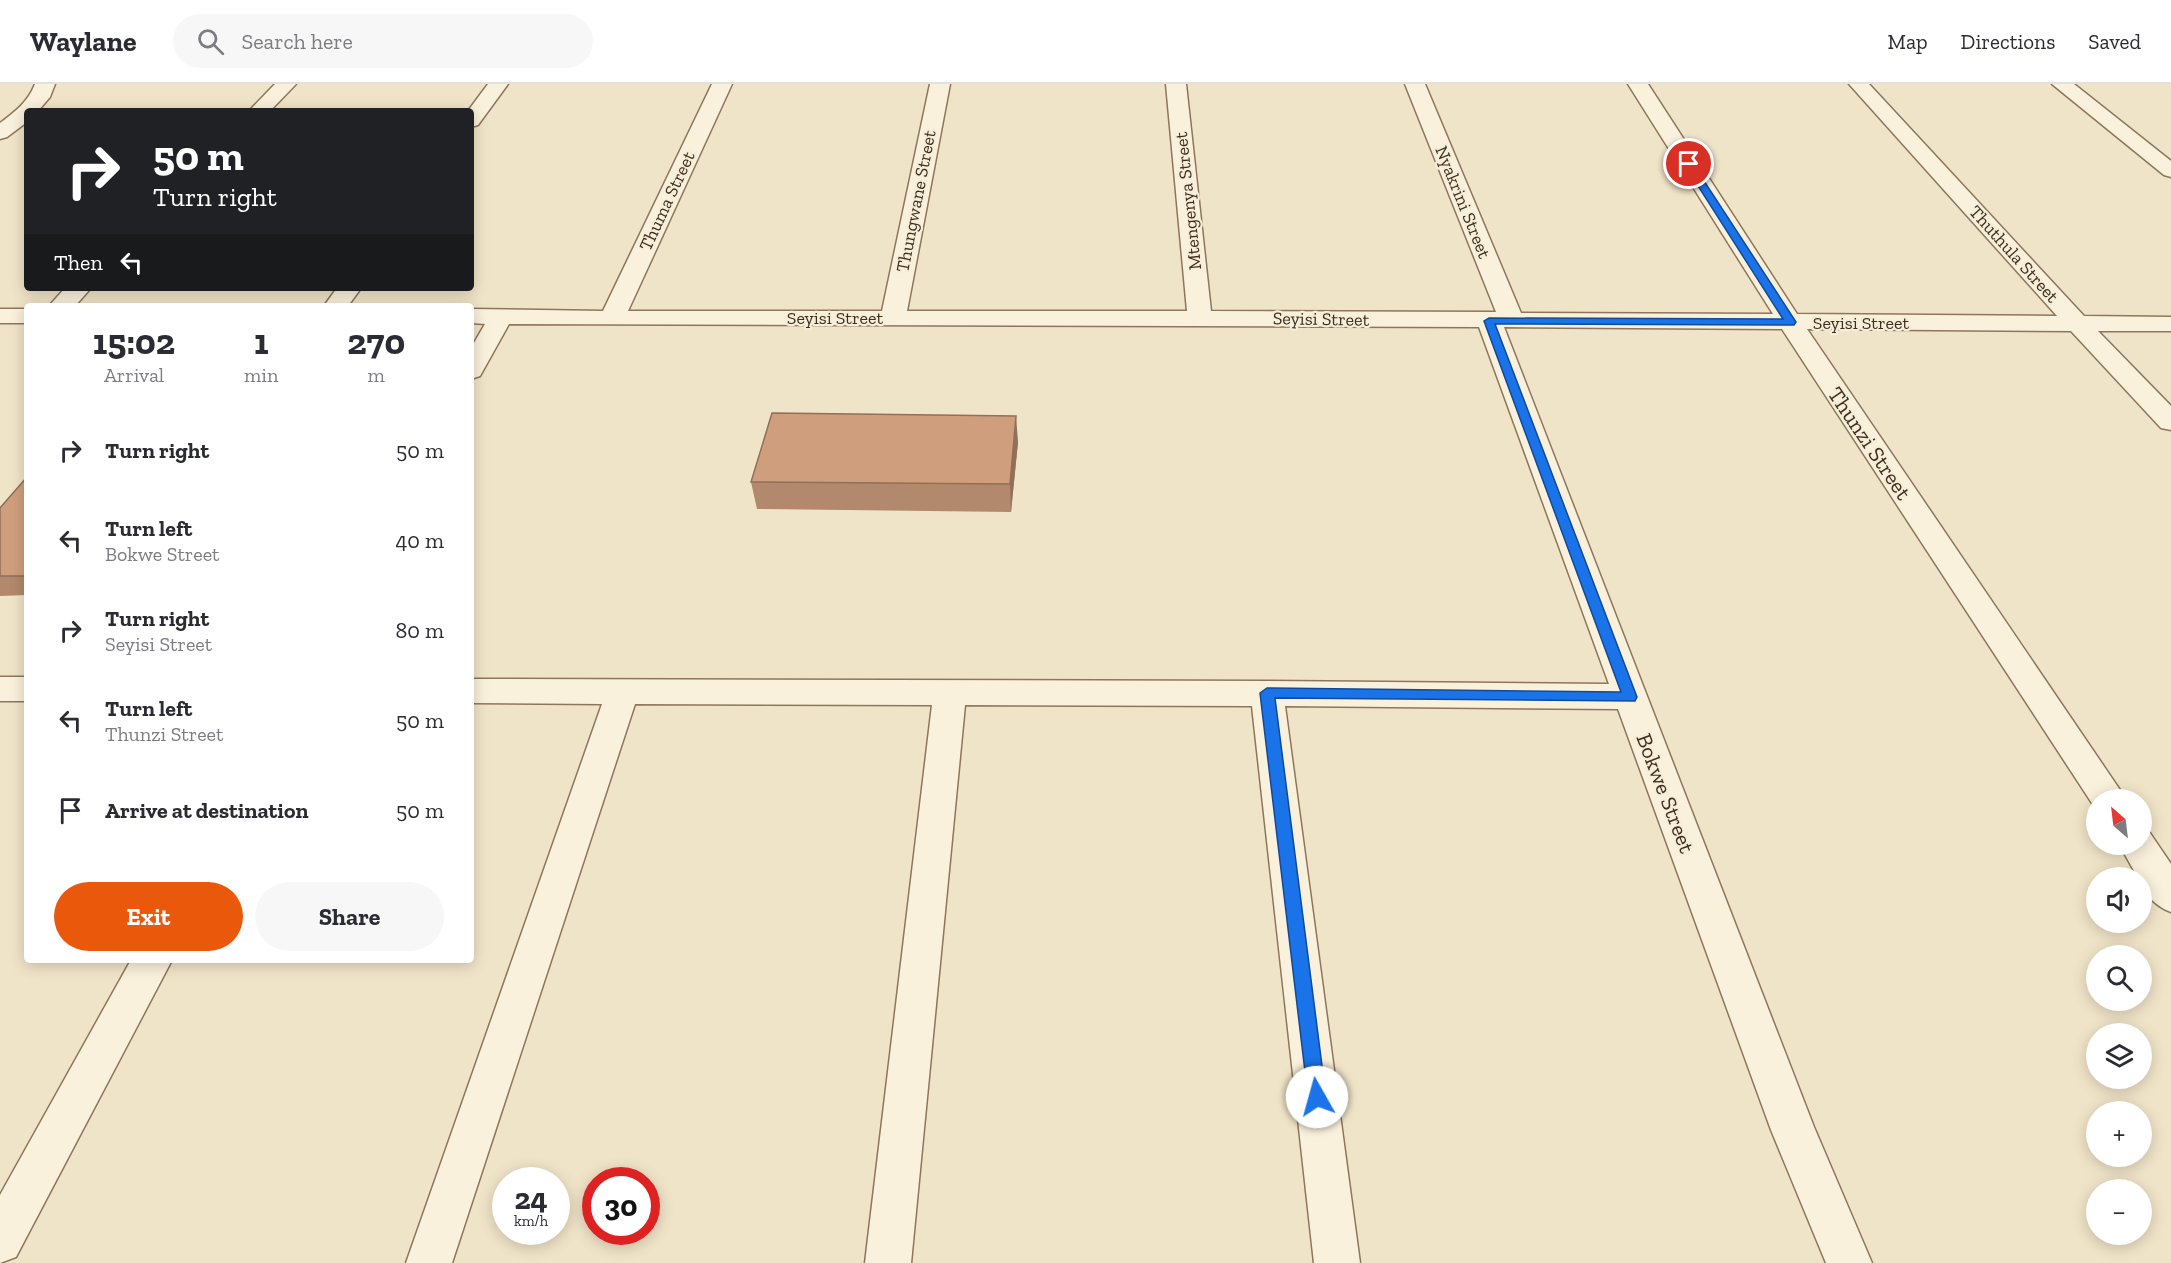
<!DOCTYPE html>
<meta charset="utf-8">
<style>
body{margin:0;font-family:"Zilla Slab",serif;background:#f7f7f7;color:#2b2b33;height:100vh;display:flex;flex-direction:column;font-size:22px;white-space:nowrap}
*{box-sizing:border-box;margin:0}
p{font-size:20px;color:#7c7c81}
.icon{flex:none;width:33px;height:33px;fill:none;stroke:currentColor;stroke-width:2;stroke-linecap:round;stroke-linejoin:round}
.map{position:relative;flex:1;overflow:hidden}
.details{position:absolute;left:24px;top:219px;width:450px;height:660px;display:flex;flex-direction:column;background:#fff;border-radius:6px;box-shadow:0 3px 15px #0003}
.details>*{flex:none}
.guide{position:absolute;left:24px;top:24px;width:450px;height:183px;border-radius:6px;box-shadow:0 3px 15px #0003;background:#202124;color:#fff;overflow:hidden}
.needle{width:39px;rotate:332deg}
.fabs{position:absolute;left:2086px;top:705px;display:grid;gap:12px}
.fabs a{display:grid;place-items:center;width:66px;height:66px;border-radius:50%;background:#fff;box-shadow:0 3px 15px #0003;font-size:30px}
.speed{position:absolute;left:492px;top:1083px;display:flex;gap:12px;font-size:30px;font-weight:700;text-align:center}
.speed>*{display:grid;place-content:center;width:78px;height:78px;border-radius:50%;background:#fff;box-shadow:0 3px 15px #0003;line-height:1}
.speed small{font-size:15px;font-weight:400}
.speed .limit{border:9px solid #d22;background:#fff;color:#111}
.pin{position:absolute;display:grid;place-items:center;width:51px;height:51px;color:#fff;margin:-26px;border:3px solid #fff;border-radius:50%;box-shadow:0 2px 6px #0007}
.me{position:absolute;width:66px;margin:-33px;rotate:353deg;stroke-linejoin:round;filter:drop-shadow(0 0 4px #0008)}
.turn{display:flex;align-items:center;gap:21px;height:126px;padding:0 30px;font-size:27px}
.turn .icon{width:78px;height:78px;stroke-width:2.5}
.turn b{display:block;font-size:42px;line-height:51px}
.then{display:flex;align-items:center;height:57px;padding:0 30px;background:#0003;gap:12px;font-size:22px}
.eta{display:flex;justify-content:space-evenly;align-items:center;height:102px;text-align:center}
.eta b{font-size:36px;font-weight:800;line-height:42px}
.cta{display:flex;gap:12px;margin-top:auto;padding:12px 30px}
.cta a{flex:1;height:69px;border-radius:36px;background:#ea580c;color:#fff;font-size:24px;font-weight:800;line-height:69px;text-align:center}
.cta a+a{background:#f7f7f7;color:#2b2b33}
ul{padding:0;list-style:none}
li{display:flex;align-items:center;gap:18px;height:90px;padding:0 30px}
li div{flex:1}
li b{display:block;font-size:22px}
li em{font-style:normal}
header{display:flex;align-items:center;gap:36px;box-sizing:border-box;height:84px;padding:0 30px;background:#fff;border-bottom:2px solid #e1e1e2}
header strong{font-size:28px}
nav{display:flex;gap:33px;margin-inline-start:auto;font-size:21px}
.search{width:420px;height:54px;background:#f7f7f7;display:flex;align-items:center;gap:15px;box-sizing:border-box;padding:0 21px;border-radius:33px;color:#7c7c81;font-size:22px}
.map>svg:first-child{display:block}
</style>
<header>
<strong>Waylane</strong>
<div class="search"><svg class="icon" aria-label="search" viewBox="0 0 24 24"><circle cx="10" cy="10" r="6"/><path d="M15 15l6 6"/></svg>Search here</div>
<nav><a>Map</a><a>Directions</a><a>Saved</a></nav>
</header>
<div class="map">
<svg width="2171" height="1179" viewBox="0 0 2171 1179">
<rect width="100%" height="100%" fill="#f0e4c8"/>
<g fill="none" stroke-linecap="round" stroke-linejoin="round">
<g stroke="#8d765c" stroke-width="3">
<path id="street" d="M35 0H55L50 13 38 27H27V38L7 53 0 55V39C15 28 28 18 35 0Z
M275 0H296L270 27H249Z
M488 0H508L478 41 471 43V27H468Z
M712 0H732L628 227H882L930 0H950L907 227H1187L1166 0H1186L1211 227 1496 228 1405 0H1425L1521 229 1773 230 1628 0H1648L1797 230 2057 232 1849 0H1869L2084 232 2171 233V247H2098L2171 322V346L2161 344 2071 247 1807 245 2120 706 2125 716H2097V727L1782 245 1504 243 1814 1043 1872 1179H1826L1771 1046 1618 625 1285 622 1360 1179H1314L1252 622 965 621 911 1179H865L932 621 635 620 452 1179H406L602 620 471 619V595L1267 597 1609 600 1479 243 509 240 480 292 471 295V264L485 240 471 239V225L603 227Z
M2052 0H2074L2171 77V93L2164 91Z
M65 204H91L75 222H49Z
M337 204H361L348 222H324Z
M0 225H27V239H0Z
M0 593H27V617H0Z
M2142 746 2150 749 2171 780V828C2157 823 2142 810 2142 794H2138L2119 760H2142Z
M131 876H172L16 1173 0 1179V1111Z"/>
</g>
<use href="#street" fill="#faf1dc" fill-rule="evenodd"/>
</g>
<path fill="#b2896c" d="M1018 358 1011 428 757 425 751 398Z
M27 393V511L0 512V424Z"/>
<path fill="#916f58" d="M1016 332 1018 358 1011 428 1010 400Z"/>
<path fill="#cf9f7d" stroke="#916f58" stroke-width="1.5" d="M772 329 1016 332 1010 400 751 398Z
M27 393V492H0V424Z"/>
<path fill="#1a73e8" stroke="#114b97" stroke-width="1.5" d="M1689 77 1693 80 1796 238 1794 241 1495 240 1637 613 1635 617 1275 614 1326 1013 1323 1019 1317 1021 1311 1019 1308 1013 1260 609 1267 604 1621 608 1484 237 1489 234 1783 235 1684 80Z"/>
<g text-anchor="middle" stroke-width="4.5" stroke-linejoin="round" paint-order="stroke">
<g font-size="18" fill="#3d2e20" stroke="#f7eed8">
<text transform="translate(667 117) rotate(-65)" y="6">Thuma Street</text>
<text transform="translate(916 117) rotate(-79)" y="6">Thungwane Street</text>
<text transform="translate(1188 117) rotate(-96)" y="6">Mtengenya Street</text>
<text transform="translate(1463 118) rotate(68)" y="6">Nyakrini Street</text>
<text transform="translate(2014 170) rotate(48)" y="6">Thuthula Street</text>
<text x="835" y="240">Seyisi Street</text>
<text transform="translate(1321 235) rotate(1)" y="6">Seyisi Street</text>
<text x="1861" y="245">Seyisi Street</text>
</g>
<g font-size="22" fill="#3d2e20" stroke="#f7eed8">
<text transform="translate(1870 359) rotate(56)" y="8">Thunzi Street</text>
<text transform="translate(1666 709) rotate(69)" y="8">Bokwe Street</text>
</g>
</g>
</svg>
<div class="fabs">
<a><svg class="needle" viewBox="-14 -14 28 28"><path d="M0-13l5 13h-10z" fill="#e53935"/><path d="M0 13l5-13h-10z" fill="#7c7c81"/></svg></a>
<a><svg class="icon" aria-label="sound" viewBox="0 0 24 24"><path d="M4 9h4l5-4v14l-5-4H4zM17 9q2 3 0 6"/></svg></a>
<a><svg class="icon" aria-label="search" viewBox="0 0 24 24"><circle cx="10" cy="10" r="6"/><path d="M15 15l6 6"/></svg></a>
<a><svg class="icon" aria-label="layers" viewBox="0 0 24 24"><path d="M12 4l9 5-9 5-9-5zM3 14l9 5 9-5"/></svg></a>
<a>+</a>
<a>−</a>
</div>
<div class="speed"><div>24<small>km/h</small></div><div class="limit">30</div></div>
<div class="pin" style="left:1689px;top:80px;background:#d93025"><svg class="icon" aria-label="arrive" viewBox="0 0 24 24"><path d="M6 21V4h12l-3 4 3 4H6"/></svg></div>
<svg class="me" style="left:1317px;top:1013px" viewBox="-20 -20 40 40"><circle r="19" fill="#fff"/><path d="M0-13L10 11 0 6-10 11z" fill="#1a73e8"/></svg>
<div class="guide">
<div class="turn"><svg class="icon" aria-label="right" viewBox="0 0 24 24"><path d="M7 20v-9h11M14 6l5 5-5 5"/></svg><div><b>50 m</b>Turn right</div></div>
<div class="then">Then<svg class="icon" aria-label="left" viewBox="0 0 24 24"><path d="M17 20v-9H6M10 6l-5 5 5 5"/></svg></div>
</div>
<section class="details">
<div class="eta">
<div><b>15:02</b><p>Arrival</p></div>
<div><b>1</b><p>min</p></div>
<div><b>270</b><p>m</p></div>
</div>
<ul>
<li><svg class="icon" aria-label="right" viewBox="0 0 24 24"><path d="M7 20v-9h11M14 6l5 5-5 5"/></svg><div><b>Turn right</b></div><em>50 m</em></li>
<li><svg class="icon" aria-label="left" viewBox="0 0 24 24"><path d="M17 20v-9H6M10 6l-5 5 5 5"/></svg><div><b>Turn left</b><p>Bokwe Street</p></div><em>40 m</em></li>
<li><svg class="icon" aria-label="right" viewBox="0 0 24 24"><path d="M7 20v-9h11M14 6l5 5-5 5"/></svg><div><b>Turn right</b><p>Seyisi Street</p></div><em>80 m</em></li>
<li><svg class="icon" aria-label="left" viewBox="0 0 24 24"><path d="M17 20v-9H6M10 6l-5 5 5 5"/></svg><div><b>Turn left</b><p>Thunzi Street</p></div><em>50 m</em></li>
<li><svg class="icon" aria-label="arrive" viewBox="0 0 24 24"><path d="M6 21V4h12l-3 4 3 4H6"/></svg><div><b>Arrive at destination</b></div><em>50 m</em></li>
</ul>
<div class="cta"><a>Exit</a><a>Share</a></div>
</section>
</div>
